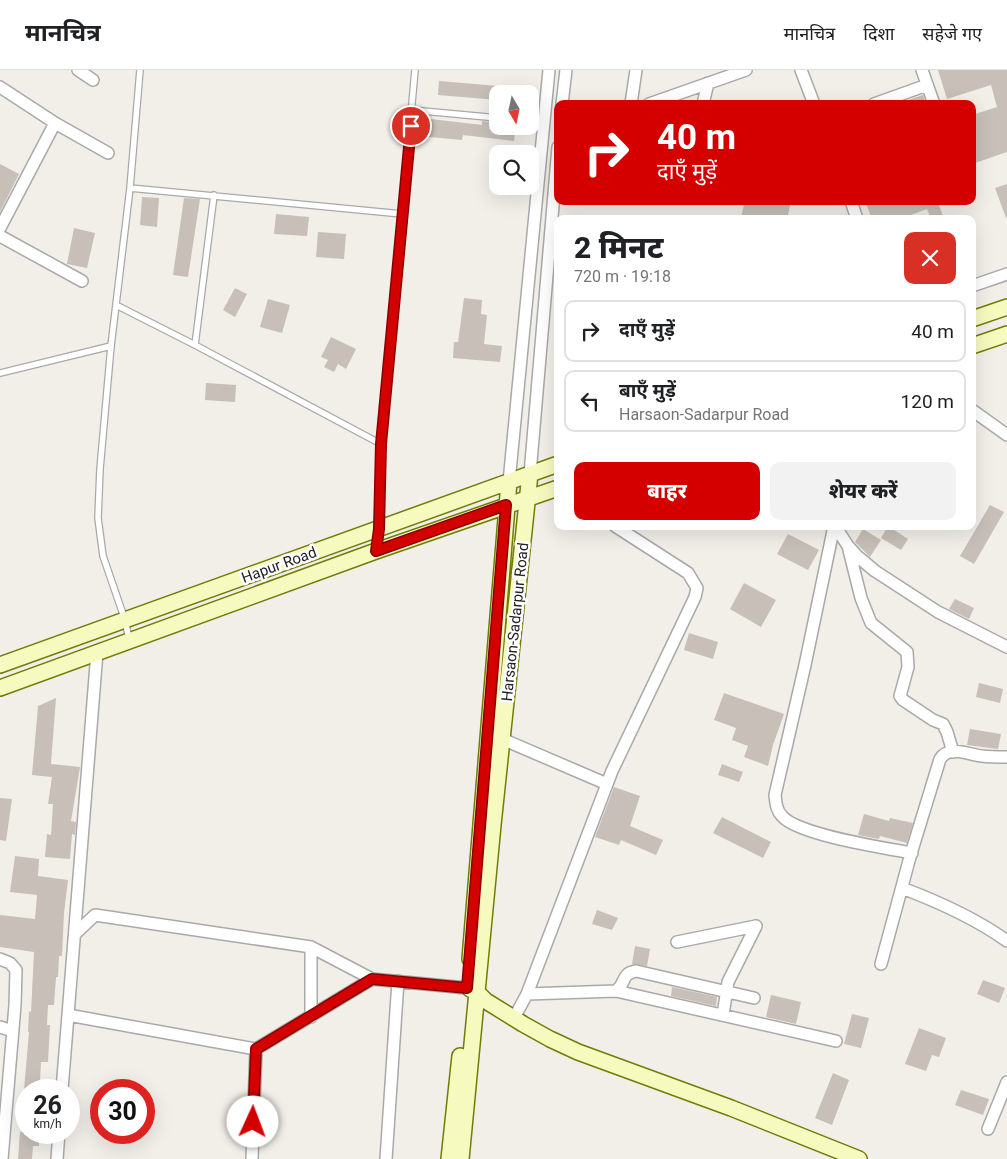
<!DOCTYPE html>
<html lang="hi">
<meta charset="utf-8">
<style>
body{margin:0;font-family:Roboto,"Noto Sans Devanagari",sans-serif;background:#f2f2f2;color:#202124;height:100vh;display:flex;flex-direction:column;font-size:19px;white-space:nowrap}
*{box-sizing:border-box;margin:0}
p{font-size:16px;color:#757577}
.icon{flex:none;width:28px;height:28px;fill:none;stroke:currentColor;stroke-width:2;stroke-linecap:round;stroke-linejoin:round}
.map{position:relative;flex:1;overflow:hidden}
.sheet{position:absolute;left:554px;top:145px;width:422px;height:315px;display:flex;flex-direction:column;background:#fff;border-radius:10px;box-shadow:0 5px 20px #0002}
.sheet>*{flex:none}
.banner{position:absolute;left:554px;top:30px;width:422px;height:105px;border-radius:10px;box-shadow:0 5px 20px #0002;background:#d40000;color:#fff;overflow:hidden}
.needle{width:32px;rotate:171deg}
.controls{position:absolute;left:489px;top:15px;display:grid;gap:10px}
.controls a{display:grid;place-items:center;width:50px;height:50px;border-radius:10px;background:#fff;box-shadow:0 5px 20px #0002;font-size:25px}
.speed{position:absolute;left:15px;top:1009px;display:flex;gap:10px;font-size:25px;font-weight:700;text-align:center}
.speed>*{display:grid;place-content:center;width:65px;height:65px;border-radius:50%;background:#fff;box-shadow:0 5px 20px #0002;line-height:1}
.speed small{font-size:12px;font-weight:400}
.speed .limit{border:8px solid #d22;background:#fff;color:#111}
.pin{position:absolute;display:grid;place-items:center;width:42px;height:42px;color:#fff;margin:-21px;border:2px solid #fff;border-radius:50%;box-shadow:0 1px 5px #0007}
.me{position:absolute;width:55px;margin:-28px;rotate:2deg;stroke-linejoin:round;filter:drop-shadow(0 0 4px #0008)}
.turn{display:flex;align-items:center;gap:18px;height:105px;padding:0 20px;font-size:22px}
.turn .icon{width:65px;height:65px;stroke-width:2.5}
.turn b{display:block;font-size:35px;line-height:42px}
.round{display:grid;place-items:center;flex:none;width:52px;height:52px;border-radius:10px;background:#f2f2f2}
.head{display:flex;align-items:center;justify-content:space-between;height:85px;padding:0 20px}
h1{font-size:30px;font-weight:800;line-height:38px}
.action{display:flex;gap:10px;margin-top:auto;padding:10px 20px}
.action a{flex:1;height:58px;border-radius:10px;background:#d40000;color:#fff;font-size:20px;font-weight:800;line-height:58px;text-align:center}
.action a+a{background:#f2f2f2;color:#202124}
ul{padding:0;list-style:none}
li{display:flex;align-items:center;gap:15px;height:62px;margin:0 10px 8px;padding:0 10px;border:2px solid #e0e0e0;border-radius:10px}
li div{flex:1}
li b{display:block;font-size:19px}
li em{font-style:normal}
header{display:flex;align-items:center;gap:30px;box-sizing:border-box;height:70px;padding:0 25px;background:#fff;border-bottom:1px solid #e0e0e0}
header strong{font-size:24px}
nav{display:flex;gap:28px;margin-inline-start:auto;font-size:18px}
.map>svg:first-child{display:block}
</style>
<header>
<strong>मानचित्र</strong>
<nav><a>मानचित्र</a><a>दिशा</a><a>सहेजे गए</a></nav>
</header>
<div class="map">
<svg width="1007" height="1089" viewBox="0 0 1007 1089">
<rect width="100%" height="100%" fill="#f2efe9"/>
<path fill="#c7bfb8" d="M938 0H1007V82L972 94V45L997 37 991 15 947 29Z
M439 11 498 16V30L438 25Z
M923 25 926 34H897Z
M431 49 482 55V51L498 53V56H516L514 71 463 65 462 70 429 67Z
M0 94 19 104 0 142Z
M1007 114V147L1006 148 995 118Z
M142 127 159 128 157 157 140 155Z
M184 128 200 129 188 207 173 205Z
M745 131H791L787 149H770L760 146 759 149H748L741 147Z
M865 131H946L947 133 939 135 944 149H931L927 139 900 149H872Z
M276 144 309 147 307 166 274 164Z
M74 158 95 163 87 198 67 194Z
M318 162 346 164 344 189 316 187Z
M235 218 247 224 235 247 223 240Z
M464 228 482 230 481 244 487 245 484 274 502 276 500 292 453 288 454 272H458Z
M268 229 290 235 282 263 260 257Z
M331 267 356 279 346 299 338 294 334 302 324 297 328 290 321 287Z
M206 313 236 315 235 332 205 330Z
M990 435 1004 442 974 494 960 486Z
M888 456 908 469 901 480 881 468Z
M863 459 881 470 870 487 855 472Z
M788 464 819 480 808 500 777 484Z
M744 513 776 530 761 557 730 539Z
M955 529 974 538 969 549 949 539Z
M689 563 718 572 713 589 684 580Z
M979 613 1003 619 1000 633 976 627Z
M724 623 784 644 773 675 768 696 744 687 748 676 732 670 736 658 714 650Z
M56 628 51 694 80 697 71 751 76 752 75 765 72 764 70 789 45 787 47 764 51 765 53 734H48L52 707 32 705 38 636Z
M970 659 1001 664 998 679 967 675Z
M722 694 743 702 739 712 718 705Z
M614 717 640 726 630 756 663 770 656 785 621 770 619 775 595 767Z
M0 728 12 729 6 771 0 770Z
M864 744 889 751 890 748 913 753 907 773 880 766 879 769 858 765Z
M722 747 771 772 763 788 713 763Z
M15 786 39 789 38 806 68 810 64 843 62 886H59L58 907H56L54 935H48L47 955H50L48 992H41L40 1011 55 1012V1020H24L29 962H28L29 941 31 942 34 882 0 877V845L35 849 37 825 10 822Z
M597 840 618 848 612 860 592 854Z
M635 876 650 879 647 896 632 894Z
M983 910 1005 918 999 933 977 924Z
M672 917 717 927 716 936 671 926Z
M771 925 801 932 796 954 766 947Z
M852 944 869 948 861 978 844 974Z
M919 958 946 968 939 987 932 985 926 1001 905 994Z
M833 1003 849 1010 832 1055 815 1048Z
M961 1020 989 1029 983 1045 955 1035Z
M20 1062 39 1063V1076H33L32 1089H18Z"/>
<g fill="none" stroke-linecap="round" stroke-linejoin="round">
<g stroke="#a9a9a9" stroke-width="8">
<path id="lane" d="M412 40 498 48
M130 118 402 144
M116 235 195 275 381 374
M195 275 214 125
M0 303 111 276
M377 479 379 459 381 374 415 0
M129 569 125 550 103 486 98 448 100 399 111 276 130 118 140 0"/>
</g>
<g stroke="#a9a9a9" stroke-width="14">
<path id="street" d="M78 0 93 10
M801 0 814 34
M922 0 934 34
M0 17 55 53 108 83
M562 34 566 0
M631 34 636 0
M649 34 746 0
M703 34 708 13
M874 34 927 15
M851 131 857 149
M0 158 55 53
M0 166 82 211
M972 216 1007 204
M972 340 1007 365
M530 404 558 77
M509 412 549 0
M834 456 805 595 775 725C776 733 776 740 782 746 798 765 885 778 912 783
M835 456 848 476 857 486 875 501 938 542 1007 577
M848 476 861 528 871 553 907 582 908 597 900 626 903 630 933 650 943 654 947 662 953 682
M502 669 607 714
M902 818C939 832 975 848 1007 871
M75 864 95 845 311 877 372 909 467 918
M677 872 756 856
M0 889 10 893 16 900 15 935 2 1089
M881 894 910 787 940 689C950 674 968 685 982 686 990 687 999 687 1007 687
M616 921 836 971
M527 924 616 921C627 913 620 904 636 901L754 928
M68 945 256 979
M723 945 728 912 756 856
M311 947V877
M514 948 527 924 612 701 695 527 697 518 688 503 615 456
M0 957 13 961
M62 1020 97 582
M988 1059 1007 1012
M57 1089 59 1062
M252 1089 256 979 372 909
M386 1089 398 911"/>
</g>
<g stroke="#707d05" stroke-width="18">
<path id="secondary" d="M972 249 1007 237
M972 276 1007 264
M0 595 558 394
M0 618 376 481 558 418
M470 889 509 412
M470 919 477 922 486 931 523 954 550 969 578 982 731 1038 859 1089
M449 1089 460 986
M461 1089 493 755 530 404"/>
</g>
<use href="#lane" stroke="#fff" stroke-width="5.5"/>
<use href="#street" stroke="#fff" stroke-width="11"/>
<use href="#secondary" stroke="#f7fabf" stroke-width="15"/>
</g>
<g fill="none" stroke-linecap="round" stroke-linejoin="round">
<g stroke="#8a0000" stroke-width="12">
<path id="route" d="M253 1052 256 979 372 909 467 918 506 435 376 481 379 459 381 374 411 56"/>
</g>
<use href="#route" stroke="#d40000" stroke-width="9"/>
</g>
<g text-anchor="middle" stroke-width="5" stroke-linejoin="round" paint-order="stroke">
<g font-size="15" fill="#222" stroke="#fff">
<text transform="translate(279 495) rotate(-20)" y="5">Hapur Road</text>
<text transform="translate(515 552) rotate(-84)" y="5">Harsaon-Sadarpur Road</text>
</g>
</g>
</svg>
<div class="controls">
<a><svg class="needle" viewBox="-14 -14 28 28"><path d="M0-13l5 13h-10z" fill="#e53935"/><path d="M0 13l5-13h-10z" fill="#757577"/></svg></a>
<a><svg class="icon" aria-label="search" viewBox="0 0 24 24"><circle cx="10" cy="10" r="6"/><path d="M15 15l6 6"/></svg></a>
</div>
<div class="speed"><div>26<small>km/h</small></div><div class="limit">30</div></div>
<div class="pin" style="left:411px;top:56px;background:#d93025"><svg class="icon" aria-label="arrive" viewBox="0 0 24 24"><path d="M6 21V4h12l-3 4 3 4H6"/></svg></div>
<svg class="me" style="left:253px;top:1052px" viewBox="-20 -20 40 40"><circle r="19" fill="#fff"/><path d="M0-13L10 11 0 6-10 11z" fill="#d40000"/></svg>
<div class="banner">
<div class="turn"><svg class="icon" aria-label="right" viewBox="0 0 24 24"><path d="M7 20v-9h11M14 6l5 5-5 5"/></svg><div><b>40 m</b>दाएँ मुड़ें</div></div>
</div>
<section class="sheet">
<div class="head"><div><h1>2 मिनट</h1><p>720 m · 19:18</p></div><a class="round" style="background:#d93025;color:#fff"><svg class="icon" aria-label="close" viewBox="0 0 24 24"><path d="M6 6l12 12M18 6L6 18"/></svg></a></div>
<ul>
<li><svg class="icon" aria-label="right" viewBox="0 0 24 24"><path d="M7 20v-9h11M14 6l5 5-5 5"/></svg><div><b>दाएँ मुड़ें</b></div><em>40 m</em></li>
<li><svg class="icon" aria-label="left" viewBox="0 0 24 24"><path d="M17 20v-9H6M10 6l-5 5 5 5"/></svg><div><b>बाएँ मुड़ें</b><p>Harsaon-Sadarpur Road</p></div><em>120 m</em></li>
</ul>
<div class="action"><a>बाहर</a><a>शेयर करें</a></div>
</section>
</div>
